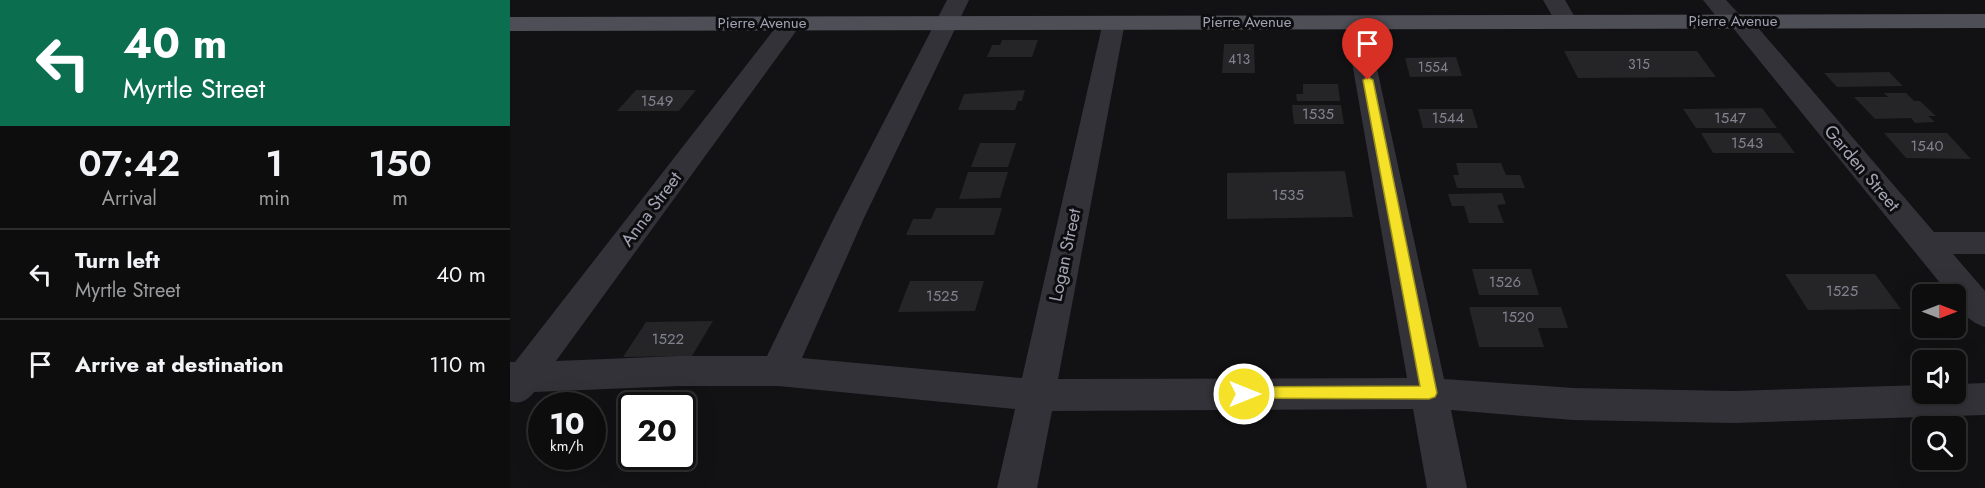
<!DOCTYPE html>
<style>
body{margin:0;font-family:Jost,sans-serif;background:#171617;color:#f1f3f6;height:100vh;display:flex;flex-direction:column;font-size:22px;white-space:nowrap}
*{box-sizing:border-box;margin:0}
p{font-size:20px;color:#9b9c9e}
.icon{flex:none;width:33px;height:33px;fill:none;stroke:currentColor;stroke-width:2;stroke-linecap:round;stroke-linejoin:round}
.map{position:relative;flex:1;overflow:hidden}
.panel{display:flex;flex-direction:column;background:#0e0d0e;width:510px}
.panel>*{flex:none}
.top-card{background:#0b6e4f;color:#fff;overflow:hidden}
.needle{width:39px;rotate:90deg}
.controls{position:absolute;left:1402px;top:284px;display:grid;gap:12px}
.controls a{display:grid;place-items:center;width:54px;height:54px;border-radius:9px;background:#0e0d0e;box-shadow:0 6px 24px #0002,0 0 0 2px #2e2d2e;font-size:30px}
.speed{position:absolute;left:18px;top:392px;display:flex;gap:12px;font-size:30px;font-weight:700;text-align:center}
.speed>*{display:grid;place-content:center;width:78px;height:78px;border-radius:50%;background:#0e0d0e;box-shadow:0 6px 24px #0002,0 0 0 2px #2e2d2e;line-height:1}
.speed small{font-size:15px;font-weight:400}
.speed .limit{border:3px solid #111;border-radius:9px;background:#fff;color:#111}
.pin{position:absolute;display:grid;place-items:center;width:51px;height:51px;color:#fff;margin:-62px -26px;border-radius:50% 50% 50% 0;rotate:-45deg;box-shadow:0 0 6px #0007}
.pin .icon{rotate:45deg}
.me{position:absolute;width:66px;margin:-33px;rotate:90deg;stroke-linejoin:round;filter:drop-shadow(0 0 4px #0008)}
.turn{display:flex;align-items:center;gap:21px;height:126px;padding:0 24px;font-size:27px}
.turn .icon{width:78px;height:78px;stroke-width:2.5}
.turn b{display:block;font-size:42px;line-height:51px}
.eta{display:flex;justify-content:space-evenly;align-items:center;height:102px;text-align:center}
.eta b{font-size:36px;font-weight:600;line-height:42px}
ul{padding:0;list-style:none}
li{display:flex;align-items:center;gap:18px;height:90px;padding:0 24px;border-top:2px solid #2e2d2e}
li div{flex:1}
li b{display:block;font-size:22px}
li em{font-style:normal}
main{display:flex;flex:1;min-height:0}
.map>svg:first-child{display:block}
</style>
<main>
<section class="panel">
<div class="top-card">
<div class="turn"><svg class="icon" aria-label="left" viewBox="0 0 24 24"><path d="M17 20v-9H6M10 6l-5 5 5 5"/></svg><div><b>40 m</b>Myrtle Street</div></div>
</div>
<div class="eta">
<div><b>07:42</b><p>Arrival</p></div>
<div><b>1</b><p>min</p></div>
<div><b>150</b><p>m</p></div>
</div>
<ul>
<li><svg class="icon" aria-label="left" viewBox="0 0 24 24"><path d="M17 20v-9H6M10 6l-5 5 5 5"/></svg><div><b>Turn left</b><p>Myrtle Street</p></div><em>40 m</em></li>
<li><svg class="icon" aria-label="arrive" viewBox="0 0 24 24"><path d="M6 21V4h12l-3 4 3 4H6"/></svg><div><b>Arrive at destination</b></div><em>110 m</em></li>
</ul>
</section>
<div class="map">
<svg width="1475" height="488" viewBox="0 0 1475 488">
<rect width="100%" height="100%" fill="#121113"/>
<path fill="#252427" d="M492 40H528L522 57H477L482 45H490Z
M714 44H744L745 73H712Z
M1054 51H1187L1206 77 1068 78Z
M946 57 952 76 900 77 895 58Z
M1379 72 1393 86 1327 87 1314 73Z
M793 84H828L830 101H787L786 94H793Z
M126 90H186L169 111H107Z
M515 90 512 101H508L505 110H448L454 94Z
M1374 93H1396L1404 101H1410L1426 116H1418L1425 122 1405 123 1401 118 1365 119 1344 97H1378Z
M782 105H831L834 124H784Z
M1252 108 1267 128H1186L1173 109Z
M908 109H962L968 128H913Z
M1191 133H1270L1285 153H1203Z
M1374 133H1437L1461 159 1396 158Z
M470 143H506L498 167H461Z
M946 163H991L996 175H1010L1015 188H947L943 175H949Z
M835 171 843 217 717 219V173Z
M458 172H498L490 198 449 199Z
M992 193 996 204 987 205 994 223H959L954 206H942L938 194Z
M426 208H492L484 235H396L403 219H421Z
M962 269H1021L1029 295H969Z
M1275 274H1365L1391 309 1298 310Z
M400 281H474L465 311 388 312Z
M959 307H1051L1058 328H1028L1034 347H969Z
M203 321 182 356 113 357 136 322Z"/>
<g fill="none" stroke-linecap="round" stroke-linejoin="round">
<path fill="#333238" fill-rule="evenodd" d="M437 0H459L354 218 292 358 512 378 593 22 596 17H612L615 22 548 379 897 378 835 22 838 17H854L857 22 934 379 1063 388 1224 391 1413 385V393H1446V384L1475 383V415L1224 423 1063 420 941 410 957 488H917L903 409 542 411 527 488H487L505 409 268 386H169L24 392C18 400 10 405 0 401V362H5L273 18H289L292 23 46 361 169 356H257L324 218Z
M1033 0H1055L1067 21 1064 26H1048Z
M1193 0H1216L1229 14 1238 16 1424 232H1475V254H1443L1475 291V327C1461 323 1446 310 1446 294H1439L1223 28 1214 26Z"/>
<path fill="#4e4e57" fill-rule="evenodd" d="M1475 14V28L0 31V17Z"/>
</g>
<path fill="#f4e128" stroke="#9f921a" stroke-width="1.5" d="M858 77 863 80 927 393 925 397 919 399 728 398 726 394 728 389 734 387 910 386 853 80Z"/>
<g text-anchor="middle" stroke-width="6" stroke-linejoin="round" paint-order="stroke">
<g font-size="14" fill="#828290">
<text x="729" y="64">413</text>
<text x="1129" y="69">315</text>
<text x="923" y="72">1554</text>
</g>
<g font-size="15" fill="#a2a3b4" stroke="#0d0c0e">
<text x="1223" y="26">Pierre Avenue</text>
<text x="737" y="27">Pierre Avenue</text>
<text x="252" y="28">Pierre Avenue</text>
</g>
<g font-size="15" fill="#828290">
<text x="147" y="106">1549</text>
<text x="808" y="119">1535</text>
<text x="938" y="123">1544</text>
<text x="1220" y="123">1547</text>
<text x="1237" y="148">1543</text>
<text x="1417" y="151">1540</text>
<text x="778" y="200">1535</text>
<text x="995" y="287">1526</text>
<text x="1332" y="296">1525</text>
<text x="432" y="301">1525</text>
<text x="1008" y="322">1520</text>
<text x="158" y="344">1522</text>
</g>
<g font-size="18" fill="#a2a3b4" stroke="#0d0c0e">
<text transform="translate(1352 168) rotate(50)" y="6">Garden Street</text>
<text transform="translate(141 209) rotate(-53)" y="6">Anna Street</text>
<text transform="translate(555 255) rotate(-78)" y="6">Logan Street</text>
</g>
</g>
</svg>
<div class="controls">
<a><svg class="needle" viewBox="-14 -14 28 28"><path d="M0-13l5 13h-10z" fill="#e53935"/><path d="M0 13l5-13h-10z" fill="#9b9c9e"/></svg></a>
<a><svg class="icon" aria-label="sound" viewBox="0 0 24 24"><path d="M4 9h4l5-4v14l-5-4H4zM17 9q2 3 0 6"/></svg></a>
<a><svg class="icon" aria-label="search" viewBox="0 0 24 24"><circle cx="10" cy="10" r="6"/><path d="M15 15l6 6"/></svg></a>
</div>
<div class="speed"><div>10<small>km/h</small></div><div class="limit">20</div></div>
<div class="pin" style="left:858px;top:80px;background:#d93025"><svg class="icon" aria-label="arrive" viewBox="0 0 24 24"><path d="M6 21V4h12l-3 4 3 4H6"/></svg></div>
<svg class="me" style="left:734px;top:394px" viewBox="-20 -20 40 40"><circle r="17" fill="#f4e128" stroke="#fff" stroke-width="3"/><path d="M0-11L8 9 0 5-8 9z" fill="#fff"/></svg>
</div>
</main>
